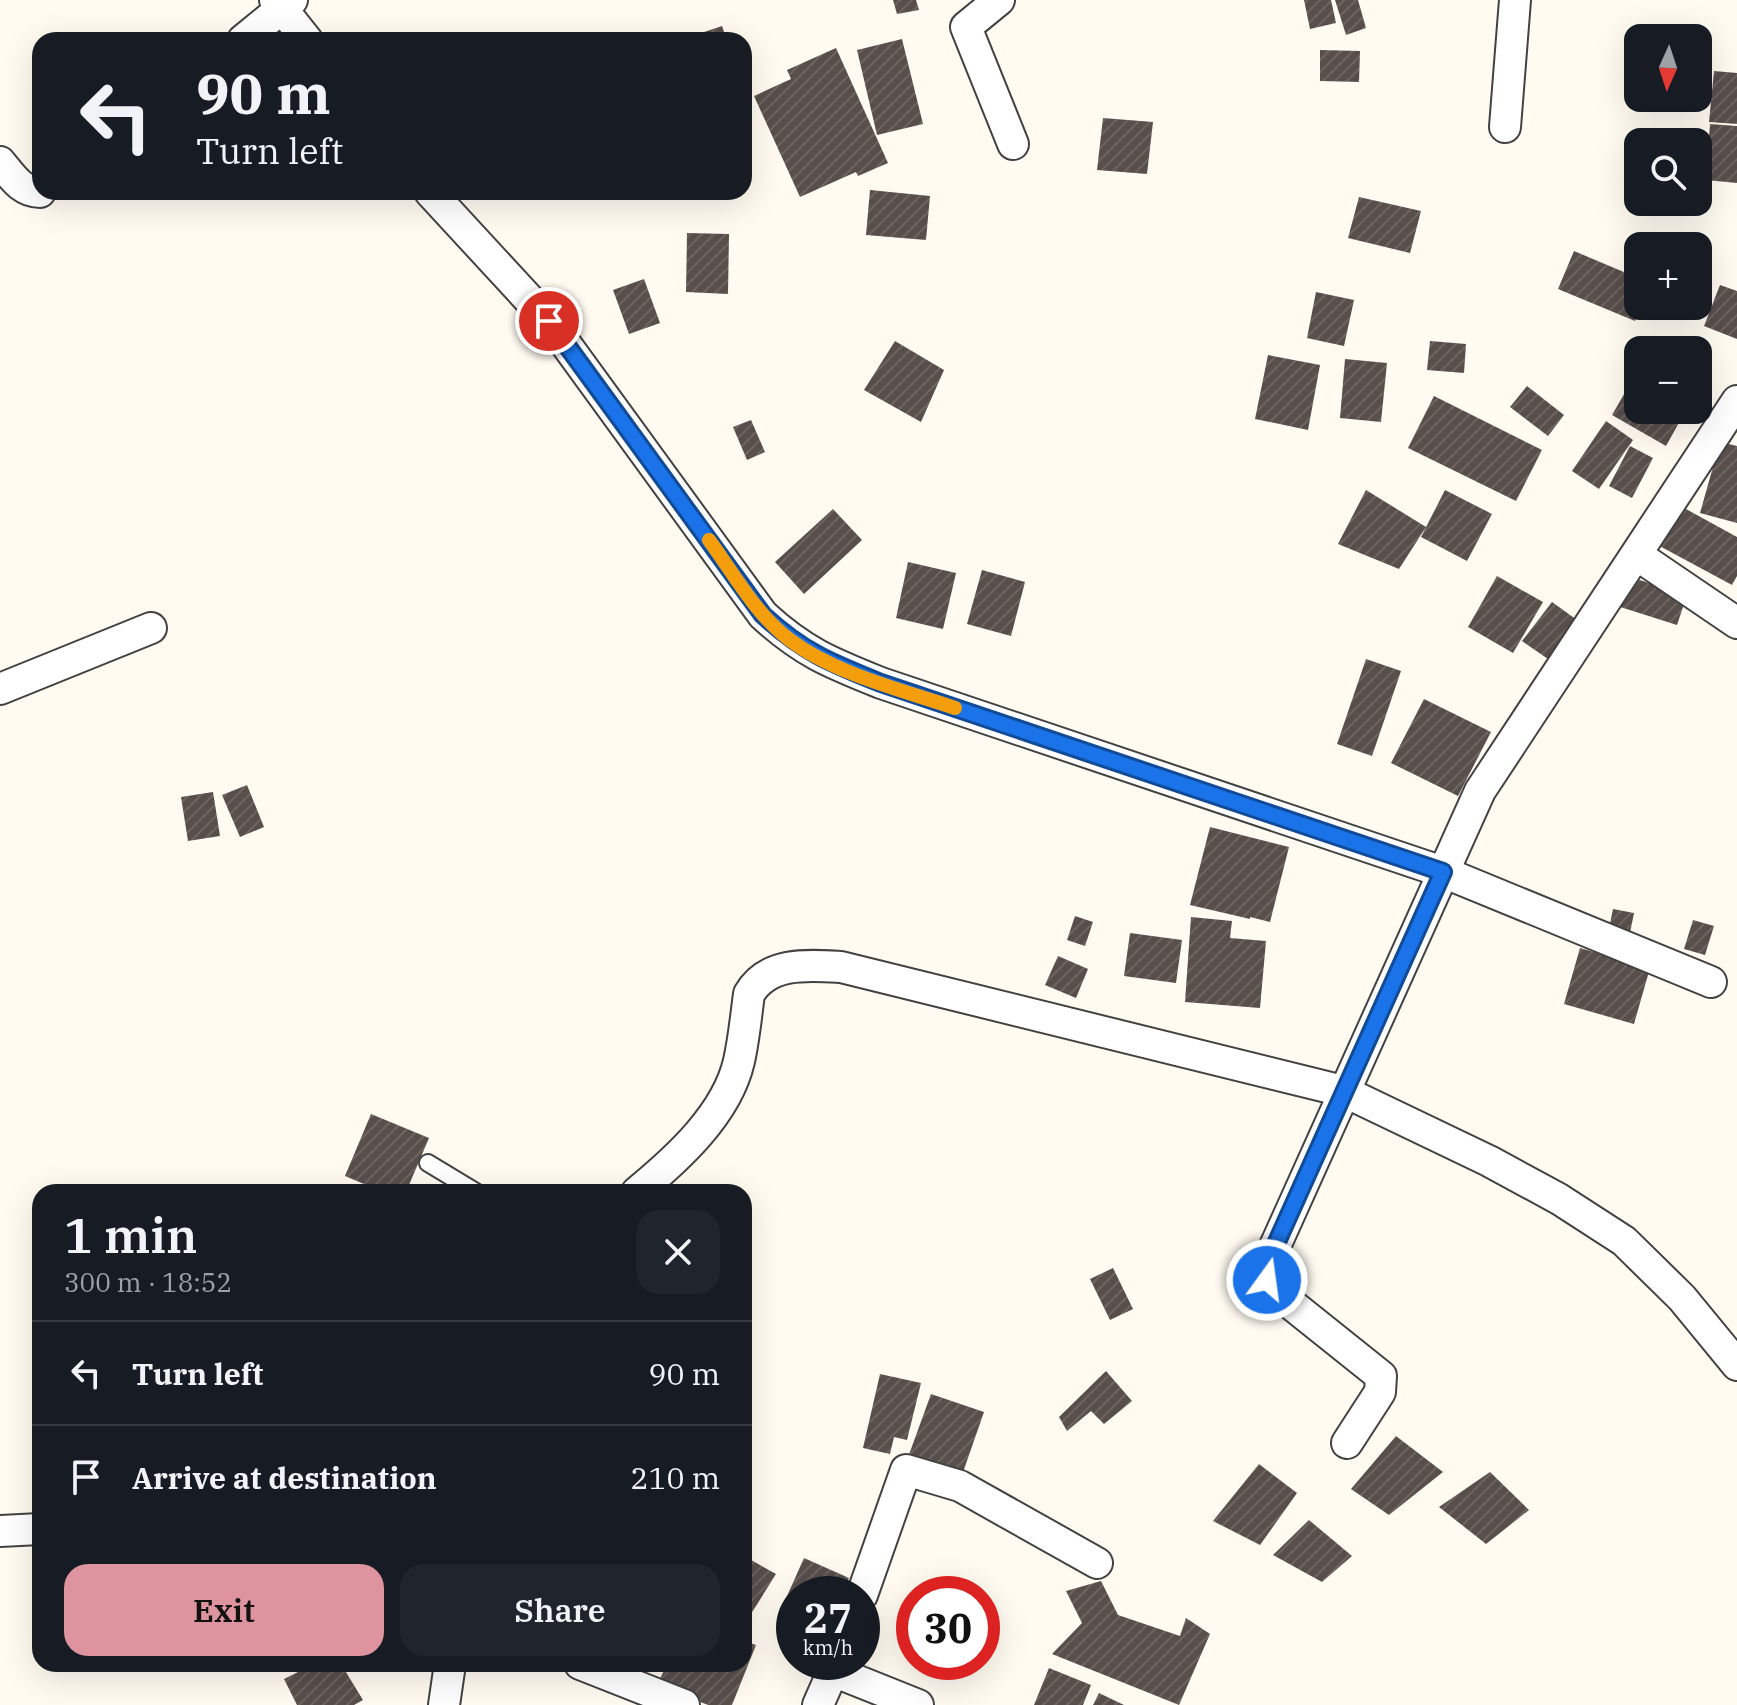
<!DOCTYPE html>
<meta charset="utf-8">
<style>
body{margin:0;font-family:"IBM Plex Serif",serif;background:#20242c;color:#f1f3f6;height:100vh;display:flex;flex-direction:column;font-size:30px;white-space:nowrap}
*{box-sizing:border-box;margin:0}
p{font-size:26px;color:#9ea1a6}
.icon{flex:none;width:44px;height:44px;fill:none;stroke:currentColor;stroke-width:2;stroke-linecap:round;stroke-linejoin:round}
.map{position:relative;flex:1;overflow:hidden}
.panel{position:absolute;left:32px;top:1184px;width:720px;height:488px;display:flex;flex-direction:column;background:#171b24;border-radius:24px;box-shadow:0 8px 32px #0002}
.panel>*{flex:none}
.top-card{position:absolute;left:32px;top:32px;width:720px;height:168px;border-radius:24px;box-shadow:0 8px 32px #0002;background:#171b24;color:#f1f3f6;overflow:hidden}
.needle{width:52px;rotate:183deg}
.buttons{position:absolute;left:1624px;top:24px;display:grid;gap:16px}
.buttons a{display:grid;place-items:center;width:88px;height:88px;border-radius:16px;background:#171b24;box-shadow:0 8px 32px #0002;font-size:40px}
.speed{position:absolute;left:776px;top:1576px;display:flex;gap:16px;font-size:40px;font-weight:700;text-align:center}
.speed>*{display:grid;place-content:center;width:104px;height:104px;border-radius:50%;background:#171b24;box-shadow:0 8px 32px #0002;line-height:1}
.speed small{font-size:20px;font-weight:400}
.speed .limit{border:12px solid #d22;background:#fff;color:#111}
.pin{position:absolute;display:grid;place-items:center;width:68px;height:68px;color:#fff;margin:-34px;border:4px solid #fff;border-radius:50%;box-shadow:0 2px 8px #0007}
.me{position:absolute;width:88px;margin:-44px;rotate:14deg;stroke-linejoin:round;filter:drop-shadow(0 0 6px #0008)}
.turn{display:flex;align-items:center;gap:28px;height:168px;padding:0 32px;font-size:36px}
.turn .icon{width:104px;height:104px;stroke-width:2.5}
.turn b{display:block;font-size:56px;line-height:68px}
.round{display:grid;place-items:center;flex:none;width:84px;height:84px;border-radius:24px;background:#20242c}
.overview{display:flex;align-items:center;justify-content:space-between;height:136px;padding:0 32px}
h1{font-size:48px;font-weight:600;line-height:60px}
.primary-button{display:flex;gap:16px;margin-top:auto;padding:16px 32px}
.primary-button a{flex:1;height:92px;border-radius:24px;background:#dd949f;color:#111;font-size:32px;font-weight:600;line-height:92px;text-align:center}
.primary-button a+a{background:#20242c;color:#f1f3f6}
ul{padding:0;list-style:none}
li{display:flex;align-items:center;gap:24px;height:104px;padding:0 32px;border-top:2px solid #363941}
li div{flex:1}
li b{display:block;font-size:30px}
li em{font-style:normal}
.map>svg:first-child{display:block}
</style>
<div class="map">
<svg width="1737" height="1705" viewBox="0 0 1737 1705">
<defs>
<pattern id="building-hatch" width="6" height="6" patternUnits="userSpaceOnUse" patternTransform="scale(2)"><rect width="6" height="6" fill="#584f4b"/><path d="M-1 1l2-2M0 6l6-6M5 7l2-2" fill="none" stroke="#6b6461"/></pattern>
</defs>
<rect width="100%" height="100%" fill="#fffbf1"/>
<path fill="url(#building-hatch)" d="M893 0H916L919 10 897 14Z
M1304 0H1331L1336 23 1310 29Z
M1335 0H1358L1366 28 1346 35Z
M722 26 727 40H690L689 37Z
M902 39 923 124 877 135 857 50Z
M836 48 888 163 858 176 856 172 800 197 754 96 791 79 787 70Z
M1320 50 1360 51 1359 82 1320 81Z
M1714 71 1737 73V124L1709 122Z
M1103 118 1153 122 1147 174 1097 170Z
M1710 124 1737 126V183L1706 180Z
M870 190 930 196 926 240 866 235Z
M1359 197 1421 211 1410 253 1348 238Z
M687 233 729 234 728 294 686 292Z
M1574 251 1638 278V306H1641L1635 321 1558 289Z
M644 279 660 323 629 334 613 290Z
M1720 285 1737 291V339L1704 326Z
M1316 292 1354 300 1344 346 1307 338Z
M895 341 944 370 921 422 864 390Z
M1430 341 1466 344 1464 373 1427 370Z
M1268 355 1320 365 1308 430 1255 419Z
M1345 359 1387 363 1381 422 1340 418Z
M1638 370V410H1686L1666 446 1612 415Z
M1527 386 1564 415 1548 436 1510 407Z
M1434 396 1542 450 1516 501 1408 448Z
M751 420 765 452 747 460 733 427Z
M1606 421 1633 440 1599 489 1572 471Z
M1720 442 1737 446V523L1700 513Z
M1630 446 1653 458 1632 498 1609 486Z
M1366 490 1426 527 1399 569 1338 544Z
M1445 490 1492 514 1467 561 1421 537Z
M1675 503 1737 537V576L1732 585 1654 543Z
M833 509 862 540 804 594 775 562Z
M908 562 956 573 943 629 896 618Z
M982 570 1025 582 1011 636 967 624Z
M1624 575 1687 595 1677 625 1614 605Z
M1497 576 1543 602 1513 653 1468 627Z
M1552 602 1577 620 1548 659 1522 641Z
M1366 659 1401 671 1372 756 1337 744Z
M1424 699 1491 732 1458 796 1391 763Z
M247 785 264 827 240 837 222 795Z
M213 792 220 836 188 841 181 797Z
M1210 827 1289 847 1270 922 1250 917V919L1190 905Z
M1613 909 1634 913 1629 938 1608 933Z
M1075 916 1093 922 1085 946 1067 940Z
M1191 917 1232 921 1230 938 1266 941 1260 1008 1185 1002Z
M1693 920 1714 926 1705 955 1684 949Z
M1130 933 1182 940 1176 983 1124 976Z
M1580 948 1650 968 1634 1024 1564 1004Z
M1058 956 1088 969 1076 998 1045 985Z
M371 1114 429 1138 406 1192H383L345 1176Z
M1113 1268 1133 1309 1110 1320 1090 1279Z
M1106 1371 1132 1401 1104 1424 1091 1411 1067 1431 1059 1417Z
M880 1374 921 1383 907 1440 894 1437 890 1454 863 1448Z
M931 1394 984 1412 961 1478 907 1460Z
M1396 1436 1443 1472 1389 1515 1351 1489Z
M1259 1464 1297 1493 1260 1545 1213 1521Z
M1490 1472 1529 1510 1486 1544 1439 1507Z
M1309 1520 1352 1556 1322 1582 1273 1555Z
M744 1556 776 1574 744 1625Z
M804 1558 849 1578 841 1594H794V1621L779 1614Z
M1101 1581 1118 1615 1180 1636 1186 1618 1210 1634 1179 1705 1052 1654 1082 1623 1066 1591Z
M744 1641 756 1645 732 1705H708L657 1685 667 1664H744Z
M314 1664H341L363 1700 354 1705H297L284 1679Z
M1049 1668 1091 1685 1083 1705H1034Z
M1099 1693 1124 1705H1093Z"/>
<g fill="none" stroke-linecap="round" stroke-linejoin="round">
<g stroke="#424242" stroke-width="20">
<path id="service" d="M428 1163 476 1192"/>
</g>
<g stroke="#424242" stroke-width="34">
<path id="minor" d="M275 0 307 40
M999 0 966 27 1013 144
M243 40 292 0
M1505 127 1515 0
M0 162C12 176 21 192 40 192
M430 192 549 321 763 615C803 652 831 663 881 683L1443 872 1711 982
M1637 555 1737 623
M0 689 151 628
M637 1192C677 1159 727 1114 739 1061 744 1039 746 1016 749 994 768 961 809 965 841 967L1343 1091 1489 1161 1559 1199 1624 1241 1682 1298 1737 1365
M1347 1443 1380 1392 1381 1376 1276 1292 1267 1280V1264L1480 791 1737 401
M0 1531 40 1529
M862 1595 906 1470 960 1486 1097 1563
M580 1664 684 1705
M833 1671 918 1705
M444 1705 450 1664
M818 1705 837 1662"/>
</g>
<use href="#service" stroke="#fff" stroke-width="16"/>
<use href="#minor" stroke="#fff" stroke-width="30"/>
</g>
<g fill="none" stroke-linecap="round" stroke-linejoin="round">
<g stroke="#114b97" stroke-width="20">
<path id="route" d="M549 321 763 615C803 652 831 663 881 683L1443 872 1267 1264V1280"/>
</g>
<use href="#route" stroke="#1a73e8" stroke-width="14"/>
<path stroke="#f59e0b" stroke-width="14" d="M709 540C734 574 756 615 790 640 835 674 902 690 955 708"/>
</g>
</svg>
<div class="buttons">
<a><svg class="needle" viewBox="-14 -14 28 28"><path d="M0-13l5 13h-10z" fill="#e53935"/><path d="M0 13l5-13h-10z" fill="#9ea1a6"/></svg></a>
<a><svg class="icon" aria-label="search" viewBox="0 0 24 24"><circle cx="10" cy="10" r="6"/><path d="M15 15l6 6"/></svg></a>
<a>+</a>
<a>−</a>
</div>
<div class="speed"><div>27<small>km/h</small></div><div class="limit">30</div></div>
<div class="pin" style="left:549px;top:321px;background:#d93025"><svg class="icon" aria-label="arrive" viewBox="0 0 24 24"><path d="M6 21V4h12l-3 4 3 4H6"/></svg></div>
<svg class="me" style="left:1267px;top:1280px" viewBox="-20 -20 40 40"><circle r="17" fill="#1a73e8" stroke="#fff" stroke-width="3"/><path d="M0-11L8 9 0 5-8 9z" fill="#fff"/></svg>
<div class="top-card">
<div class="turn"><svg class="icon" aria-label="left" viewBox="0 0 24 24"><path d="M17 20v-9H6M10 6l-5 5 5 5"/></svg><div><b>90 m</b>Turn left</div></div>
</div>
<section class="panel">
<div class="overview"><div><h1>1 min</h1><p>300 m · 18:52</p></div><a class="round"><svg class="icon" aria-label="close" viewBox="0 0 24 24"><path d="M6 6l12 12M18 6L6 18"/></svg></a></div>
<ul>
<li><svg class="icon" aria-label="left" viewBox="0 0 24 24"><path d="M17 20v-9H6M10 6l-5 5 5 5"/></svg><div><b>Turn left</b></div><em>90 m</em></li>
<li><svg class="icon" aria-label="arrive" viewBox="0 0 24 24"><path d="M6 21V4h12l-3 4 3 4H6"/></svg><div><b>Arrive at destination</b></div><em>210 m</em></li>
</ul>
<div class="primary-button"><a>Exit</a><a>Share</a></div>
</section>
</div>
